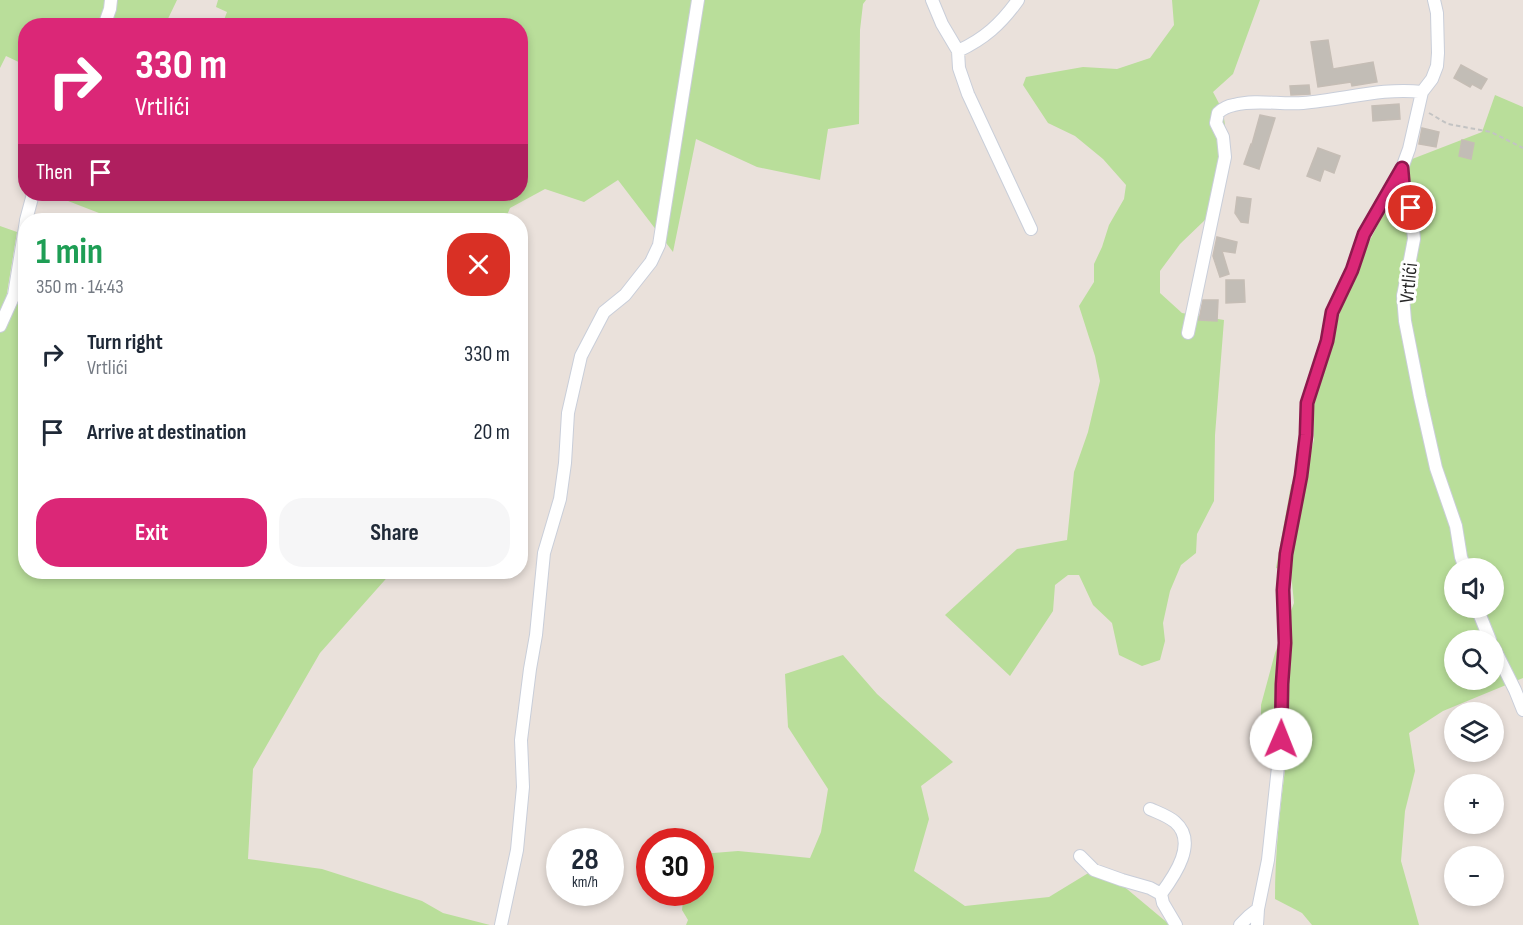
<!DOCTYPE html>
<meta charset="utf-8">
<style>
body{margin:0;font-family:"Sofia Sans Condensed",sans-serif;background:#f6f6f7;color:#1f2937;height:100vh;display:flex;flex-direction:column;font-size:22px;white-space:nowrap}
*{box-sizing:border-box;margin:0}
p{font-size:20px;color:#747a83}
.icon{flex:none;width:33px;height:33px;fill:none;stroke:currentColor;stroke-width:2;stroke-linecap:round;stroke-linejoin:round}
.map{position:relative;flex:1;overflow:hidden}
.drawer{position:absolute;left:18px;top:213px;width:510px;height:366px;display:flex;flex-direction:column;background:#fff;border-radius:24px;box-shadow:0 3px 9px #0003}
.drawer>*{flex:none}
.top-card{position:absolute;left:18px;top:18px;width:510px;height:183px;border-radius:24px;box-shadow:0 3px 9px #0003;background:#db2777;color:#fff;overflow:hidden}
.buttons{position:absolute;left:1444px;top:558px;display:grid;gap:12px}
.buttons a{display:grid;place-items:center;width:60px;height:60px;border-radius:50%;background:#fff;box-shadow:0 3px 9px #0003;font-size:30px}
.speed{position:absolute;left:546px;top:828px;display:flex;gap:12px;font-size:30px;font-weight:700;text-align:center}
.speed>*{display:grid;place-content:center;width:78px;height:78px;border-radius:50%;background:#fff;box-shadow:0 3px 9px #0003;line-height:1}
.speed small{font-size:15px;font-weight:400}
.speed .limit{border:9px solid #d22;background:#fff;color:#111}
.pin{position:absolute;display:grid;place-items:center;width:51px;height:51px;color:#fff;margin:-26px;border:3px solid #fff;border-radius:50%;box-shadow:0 2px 6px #0007}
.me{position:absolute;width:66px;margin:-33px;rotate:1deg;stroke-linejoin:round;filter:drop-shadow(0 0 4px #0008)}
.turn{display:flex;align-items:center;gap:21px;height:126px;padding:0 18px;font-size:27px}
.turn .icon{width:78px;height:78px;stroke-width:2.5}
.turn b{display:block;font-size:42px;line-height:51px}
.then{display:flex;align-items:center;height:57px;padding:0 18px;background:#0003;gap:12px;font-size:22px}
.round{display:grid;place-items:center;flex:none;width:63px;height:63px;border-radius:24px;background:#f6f6f7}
.summary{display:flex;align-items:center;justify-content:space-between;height:102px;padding:0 18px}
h1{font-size:36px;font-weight:700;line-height:45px;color:#1e9e55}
.action{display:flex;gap:12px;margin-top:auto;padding:12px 18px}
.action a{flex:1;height:69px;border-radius:24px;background:#db2777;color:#fff;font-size:24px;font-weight:700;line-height:69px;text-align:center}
.action a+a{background:#f6f6f7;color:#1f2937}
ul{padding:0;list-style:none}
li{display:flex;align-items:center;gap:18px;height:78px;padding:0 18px}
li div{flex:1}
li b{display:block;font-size:22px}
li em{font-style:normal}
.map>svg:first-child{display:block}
</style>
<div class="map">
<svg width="1523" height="925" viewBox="0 0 1523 925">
<rect width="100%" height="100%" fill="#eae1db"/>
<path fill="#b9de9a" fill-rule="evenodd" d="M0 0H177L165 25 119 26 114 24 113 26H26L25 65 6 56 0 68Z
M218 0H866L863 4 860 30 859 124 828 129 820 180 757 167 696 139 673 252 618 180 584 202 545 189 510 208 505 220H117L50 194H520V26L222 25 227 12 216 7Z
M1172 0H1260L1233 74 1213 92 1223 111 1227 140 1206 219 1180 244 1160 271V293L1182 313 1224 320 1215 435 1214 501 1197 534 1196 553 1181 565 1170 591 1163 623 1165 641 1160 660 1142 666 1119 655 1112 623 1093 605 1079 575H1068L1055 585 1053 611 1010 676 945 615 1017 549 1067 540 1074 472 1088 432 1100 381 1095 356 1079 306 1094 282V264L1102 247 1109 225 1124 199 1126 185 1103 159 1075 136 1048 123 1023 85 1026 77 1083 67 1117 69 1150 58 1174 25Z
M1495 95 1523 107V678L1443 711 1409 733 1415 771 1405 811 1401 861 1419 925H1312L1302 913 1275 899C1275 853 1280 808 1286 762L1261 733V705L1275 653 1294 603 1291 573 1276 568 1291 485 1307 466 1314 440V395L1343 303 1367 246 1392 197 1407 161 1482 132ZM1455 568H1494V608H1455ZM1455 640H1494V680H1455Z
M0 226 17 232 6 299 25 307 26 572H392L320 653 253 769 248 859 322 869 422 901 443 913 490 925H0Z
M843 655 877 694 953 762 921 786 929 819 914 871 965 906 1049 897 1090 872 1115 879 1170 925H686L688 920 682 910 684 893 700 892 701 854 738 851 810 858 821 832 828 789 788 727 785 674Z"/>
<path fill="#c2bdb6" stroke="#c5bdb5" stroke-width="1.5" d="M1328 40 1333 69 1373 62 1377 82 1352 86 1351 82 1318 87 1311 42Z
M1461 65 1487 79 1481 89 1472 84 1470 87 1454 78Z
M1309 85 1310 94 1291 95 1290 86Z
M1399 104 1400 119 1373 121 1372 106Z
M1260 115 1275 118 1259 169 1244 164 1251 144H1252Z
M1422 128 1439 132 1436 147 1419 144Z
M1462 140 1474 143 1471 159 1459 156Z
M1318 148 1340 156 1334 173 1324 169 1320 181 1307 176Z
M1237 197 1251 199 1248 223 1241 222 1235 213Z
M1217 237 1237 242 1235 253 1222 251 1229 274 1220 277 1213 256Z
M1226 280H1244L1245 302 1226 303Z
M1203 300H1218L1217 321 1199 320Z"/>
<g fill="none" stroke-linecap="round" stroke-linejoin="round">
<g stroke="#c9ced9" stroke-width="14">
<path id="street" d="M932 0 942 24 958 51 959 68 968 94 1031 229
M1434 0 1437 13 1438 53 1437 66 1432 79 1422 92 1409 149 1402 168 1404 191 1411 209 1414 239 1403 296 1405 321 1420 397 1436 468 1456 526 1461 557 1465 568
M104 26 110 9 111 0
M958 51C984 39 1001 24 1018 0
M26 220 33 194
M0 326 14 295 26 221
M1188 333 1225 157 1223 137 1216 123 1218 113C1222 109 1228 106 1234 105 1256 99 1281 105 1303 103 1343 100 1383 87 1422 92
M1477 608 1490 640
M1494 648 1515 690 1523 710
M1150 809C1159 813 1168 816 1175 822 1198 842 1175 875 1161 894L1163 903 1176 925
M1080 856 1094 870 1122 880 1150 888 1161 894
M501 925 517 850 523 787 521 740 530 669 536 635 544 553 560 499 565 463 568 413 581 356 604 312 625 295 651 262 659 245 698 0
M1240 925 1249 916 1258 909
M1257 925 1258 909 1268 860 1281 739 1282 683 1285 643 1283 589 1286 554 1301 476 1306 435 1307 403 1327 341 1332 312 1352 270 1364 234 1402 168"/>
</g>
<path stroke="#c3c3c3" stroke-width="2" stroke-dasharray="4.5 3" stroke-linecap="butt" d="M1429 113 1448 124 1491 132 1523 148"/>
<use href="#street" stroke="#fff" stroke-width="12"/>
</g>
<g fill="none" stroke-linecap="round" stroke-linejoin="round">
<g stroke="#8e194d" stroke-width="15">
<path id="route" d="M1281 739 1282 684 1285 643 1283 590 1286 554 1301 476 1306 435 1307 403 1327 341 1332 312 1352 270 1364 234 1402 168 1404 191 1411 208"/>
</g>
<use href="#route" stroke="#db2777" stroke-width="10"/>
</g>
<g text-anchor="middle" stroke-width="6" stroke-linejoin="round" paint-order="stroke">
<g font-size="20" fill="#282828" stroke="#fff">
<text transform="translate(1408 283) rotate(-84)" y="7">Vrtlići</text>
</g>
</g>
</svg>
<div class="buttons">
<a><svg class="icon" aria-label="sound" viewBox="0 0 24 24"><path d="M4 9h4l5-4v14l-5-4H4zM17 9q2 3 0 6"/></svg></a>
<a><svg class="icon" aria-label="search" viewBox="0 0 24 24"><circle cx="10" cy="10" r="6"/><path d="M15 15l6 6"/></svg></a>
<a><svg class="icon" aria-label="layers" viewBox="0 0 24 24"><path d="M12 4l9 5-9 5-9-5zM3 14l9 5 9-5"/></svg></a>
<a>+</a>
<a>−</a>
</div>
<div class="speed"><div>28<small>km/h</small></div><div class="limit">30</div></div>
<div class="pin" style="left:1411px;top:208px;background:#d93025"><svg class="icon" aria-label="arrive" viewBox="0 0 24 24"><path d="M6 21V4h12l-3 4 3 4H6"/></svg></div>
<svg class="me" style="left:1281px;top:739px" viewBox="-20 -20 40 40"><circle r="19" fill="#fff"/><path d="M0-13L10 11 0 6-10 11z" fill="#db2777"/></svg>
<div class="top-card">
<div class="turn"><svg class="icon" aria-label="right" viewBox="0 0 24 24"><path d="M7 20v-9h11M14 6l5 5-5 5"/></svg><div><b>330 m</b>Vrtlići</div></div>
<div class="then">Then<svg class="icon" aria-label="arrive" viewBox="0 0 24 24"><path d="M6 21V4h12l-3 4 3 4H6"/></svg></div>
</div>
<section class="drawer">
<div class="summary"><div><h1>1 min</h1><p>350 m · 14:43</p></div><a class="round" style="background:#d93025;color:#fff"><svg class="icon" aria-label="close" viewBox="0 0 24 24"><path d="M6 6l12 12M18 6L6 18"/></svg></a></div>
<ul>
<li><svg class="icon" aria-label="right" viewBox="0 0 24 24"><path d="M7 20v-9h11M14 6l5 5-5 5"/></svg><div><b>Turn right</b><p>Vrtlići</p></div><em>330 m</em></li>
<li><svg class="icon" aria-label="arrive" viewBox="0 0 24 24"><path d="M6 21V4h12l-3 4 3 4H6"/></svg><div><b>Arrive at destination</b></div><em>20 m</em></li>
</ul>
<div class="action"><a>Exit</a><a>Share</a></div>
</section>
</div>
